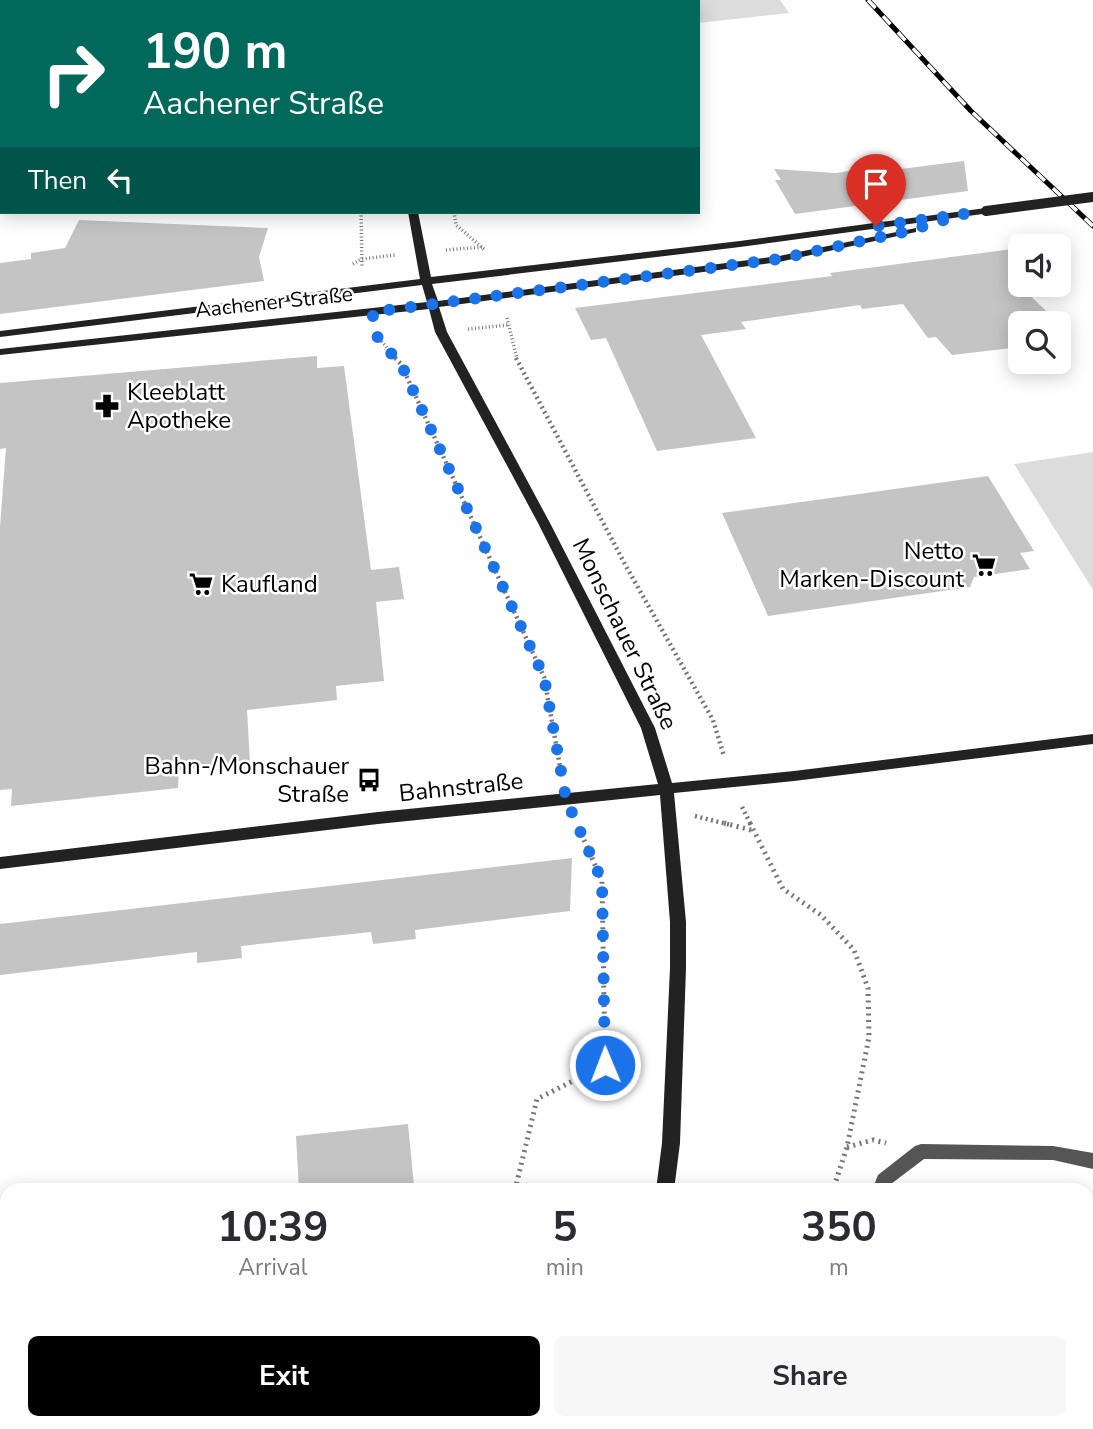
<!DOCTYPE html>
<meta charset="utf-8">
<style>
body{margin:0;font-family:"Nunito Sans",sans-serif;background:#f7f7f7;color:#2b2b33;height:100vh;display:flex;flex-direction:column;font-size:26px;white-space:nowrap}
*{box-sizing:border-box;margin:0}
p{font-size:23px;color:#7c7c81}
.icon{flex:none;width:38px;height:38px;fill:none;stroke:currentColor;stroke-width:2;stroke-linecap:round;stroke-linejoin:round}
.map{position:relative;flex:1;overflow:hidden}
.panel{position:absolute;left:0px;top:1183px;width:1094px;height:247px;display:flex;flex-direction:column;background:#fff;border-radius:21px 21px 0 0;box-shadow:0 4px 18px #0003}
.panel>*{flex:none}
.hud{position:absolute;left:0px;top:0px;width:700px;height:214px;box-shadow:0 4px 18px #0003;background:#00695c;color:#fff;overflow:hidden}
.controls{position:absolute;left:1008px;top:234px;display:grid;gap:14px}
.controls a{display:grid;place-items:center;width:63px;height:63px;border-radius:10px;background:#fff;box-shadow:0 4px 18px #0003;font-size:35px}
.pin{position:absolute;display:grid;place-items:center;width:60px;height:60px;color:#fff;margin:-72px -30px;border-radius:50% 50% 50% 0;rotate:-45deg;box-shadow:0 0 7px #0007}
.pin .icon{rotate:45deg}
.me{position:absolute;width:77px;margin:-38px;rotate:359deg;stroke-linejoin:round;filter:drop-shadow(0 0 5px #0008)}
.turn{display:flex;align-items:center;gap:24px;height:147px;padding:0 28px;font-size:32px}
.turn .icon{width:91px;height:91px;stroke-width:2.5}
.turn b{display:block;font-size:49px;line-height:60px}
.then{display:flex;align-items:center;height:66px;padding:0 28px;background:#0003;gap:14px;font-size:26px}
.eta{display:flex;justify-content:space-evenly;align-items:center;height:119px;text-align:center}
.eta b{font-size:42px;font-weight:700;line-height:49px}
.primary-button{display:flex;gap:14px;margin-top:auto;padding:14px 28px}
.primary-button a{flex:1;height:80px;border-radius:10px;background:#000;color:#fff;font-size:28px;font-weight:700;line-height:80px;text-align:center}
.primary-button a+a{background:#f7f7f7;color:#2b2b33}
.map>svg:first-child{display:block}
</style>
<div class="map">
<svg width="1093" height="1429" viewBox="0 0 1093 1429">
<rect width="100%" height="100%" fill="#fff"/>
<path fill="#dcdcdc" d="M501 0H780L789 13 698 23V2Z
M1093 452V590L1014 464Z"/>
<path fill="#c4c4c4" d="M964 161 968 191 795 214 775 180H781L774 169 835 173 873 168 877 172Z
M79 220 268 228 259 257 264 281 0 314V263L31 259V253L65 248Z
M1020 248V286L1063 327H1059V324H1020V347L952 355 936 337 928 338 903 304 862 309 860 305 741 322 746 329 701 335 756 438 657 451 606 338 591 340 575 308 832 276 830 273Z
M317 356V368L344 366 371 570 399 567 404 599 376 602 384 681 336 686 337 700 247 710 250 762 179 770 178 788 11 806 12 789 0 790V527L6 448 0 449V383Z
M988 476 1034 551 1020 553 1030 569 974 577 970 587 768 616 722 513Z
M572 858 570 911 415 930 416 939 373 944 371 932 241 946 242 958 197 963V952L0 975V924Z
M408 1124 414 1186H406V1190H299L296 1136Z"/>
<g fill="none" stroke-linecap="round" stroke-linejoin="round">
<path stroke="#777" stroke-width="3.5" stroke-dasharray="1 2.5" stroke-linecap="butt" d="M220 2 228 0
M361 212 362 266
M454 212 456 225 485 250
M446 250 482 247
M353 264 362 259 395 255
M507 318 517 359
M468 329 508 325
M377 336 397 359"/>
<path stroke="#777" stroke-width="4.5" stroke-dasharray="2 3.5" stroke-linecap="butt" d="M395 358 401 364 544 677 561 772
M516 358 627 568 713 720 724 756
M742 807 751 825
M695 816 731 825"/>
<path stroke="#777" stroke-width="5" stroke-dasharray="2 4.5" stroke-linecap="butt" d="M724 823 751 830
M750 823 783 889 821 915 854 950 868 988 869 1037 847 1147 833 1190
M847 1147 873 1140 886 1143
M515 1190 537 1099 605 1065 602 881 577 824
M810 1423V1429
M440 1429 444 1423"/>
<path fill="#555" fill-rule="evenodd" d="M921 1144 1053 1146 1093 1153V1169L1053 1160 924 1159 891 1184 890 1190H872L878 1175 915 1146Z
M70 1423H100L97 1429H67Z
M845 1423H863V1429H843Z"/>
<path fill="#222" fill-rule="evenodd" d="M453 0H461L452 2Z
M986 208 991 211 990 213 740 247 432 284 438 301 779 256 916 228V232L779 262 439 307 447 332 550 523 655 728 672 783 794 771 1093 734V744L794 781 674 793 686 922V968L680 1143 674 1190H656L662 1143 670 968V922L660 795 378 824 0 869V857L378 812 658 784 641 728 538 523 435 332 429 309 0 355V349L427 302 422 285 0 337V331L420 279 408 212H418L431 277 740 241Z
M613 1423H631V1429H611Z"/>
<g stroke="#000" stroke-width="5">
<path id="rail" d="M868 0 971 111 1093 226"/>
</g>
<use href="#rail" stroke="#fff" stroke-width="3.5" stroke-dasharray="11" stroke-linecap="butt"/>
<path stroke="#222" stroke-width="10" d="M986 211 1093 197"/>
</g>
<g fill="none" stroke-linecap="round" stroke-linejoin="round">
<path stroke="#1a73e8" stroke-width="12" stroke-dasharray="0 21.6" d="M605 1065 602 881 566 799 544 677 401 364 378 339 372 312 779 259 908 231 964 214 876 226"/>
</g>
<defs>
<g id="pharmacy-bare" transform="scale(1.89)"><path d="M-2-6h4v4h4v4h-4v4h-4v-4h-4v-4h4Z" fill="#000" stroke="#fff" stroke-width="2.5" paint-order="stroke"/></g>
<g id="supermarket-bare" transform="scale(1.89)"><path d="M-6-5.5h2.5l.6 2H6L4.5 2H-2.5L-4.4-4H-6ZM-1.5 3.2a1.3 1.3 0 1 0 .1 0ZM3 3.2a1.3 1.3 0 1 0 .1 0Z" fill="#000" stroke="#fff" stroke-width="2.5" paint-order="stroke"/></g>
<g id="bus-bare" transform="scale(1.89)"><path d="M-5-6H5V4H4V6H2V4H-2V6H-4V4H-5ZM-3.5-4V0h7V-4ZM-3.5 1.2v1.5H-2V1.2ZM2 1.2v1.5H3.5V1.2Z" fill="#000" stroke="#fff" stroke-width="2.5" paint-order="stroke"/></g>
</defs>
<g fill-rule="evenodd">
<use href="#pharmacy-bare" x="107" y="406"/>
<use href="#supermarket-bare" x="984" y="565"/>
<use href="#supermarket-bare" x="201" y="584"/>
<use href="#bus-bare" x="369" y="780"/>
</g>
<g text-anchor="middle" stroke-width="5" stroke-linejoin="round" paint-order="stroke">
<g font-size="21" fill="#000" stroke="#fff">
<text transform="translate(274 302) rotate(-6)" y="7">Aachener Straße</text>
</g>
<g font-size="24" fill="#000" stroke="#fff" text-anchor="start">
<text x="127" y="400">Kleeblatt<tspan x="127" dy="28">Apotheke</tspan></text>
<text x="964" y="559" text-anchor="end">Netto<tspan x="964" dy="28">Marken-Discount</tspan></text>
<text x="221" y="592">Kaufland</text>
<text x="349" y="774" text-anchor="end">Bahn-/Monschauer<tspan x="349" dy="28">Straße</tspan></text>
</g>
<g font-size="24" fill="#000" stroke="#fff">
<text transform="translate(625 634) rotate(64)" y="8">Monschauer Straße</text>
<text transform="translate(461 787) rotate(-6)" y="8">Bahnstraße</text>
</g>
</g>
</svg>
<div class="controls">
<a><svg class="icon" aria-label="sound" viewBox="0 0 24 24"><path d="M4 9h4l5-4v14l-5-4H4zM17 9q2 3 0 6"/></svg></a>
<a><svg class="icon" aria-label="search" viewBox="0 0 24 24"><circle cx="10" cy="10" r="6"/><path d="M15 15l6 6"/></svg></a>
</div>
<div class="pin" style="left:876px;top:226px;background:#d93025"><svg class="icon" aria-label="arrive" viewBox="0 0 24 24"><path d="M6 21V4h12l-3 4 3 4H6"/></svg></div>
<svg class="me" style="left:605px;top:1065px" viewBox="-20 -20 40 40"><circle r="17" fill="#1a73e8" stroke="#fff" stroke-width="3"/><path d="M0-11L8 9 0 5-8 9z" fill="#fff"/></svg>
<div class="hud">
<div class="turn"><svg class="icon" aria-label="right" viewBox="0 0 24 24"><path d="M7 20v-9h11M14 6l5 5-5 5"/></svg><div><b>190 m</b>Aachener Straße</div></div>
<div class="then">Then<svg class="icon" aria-label="left" viewBox="0 0 24 24"><path d="M17 20v-9H6M10 6l-5 5 5 5"/></svg></div>
</div>
<section class="panel">
<div class="eta">
<div><b>10:39</b><p>Arrival</p></div>
<div><b>5</b><p>min</p></div>
<div><b>350</b><p>m</p></div>
</div>
<div class="primary-button"><a>Exit</a><a>Share</a></div>
</section>
</div>
